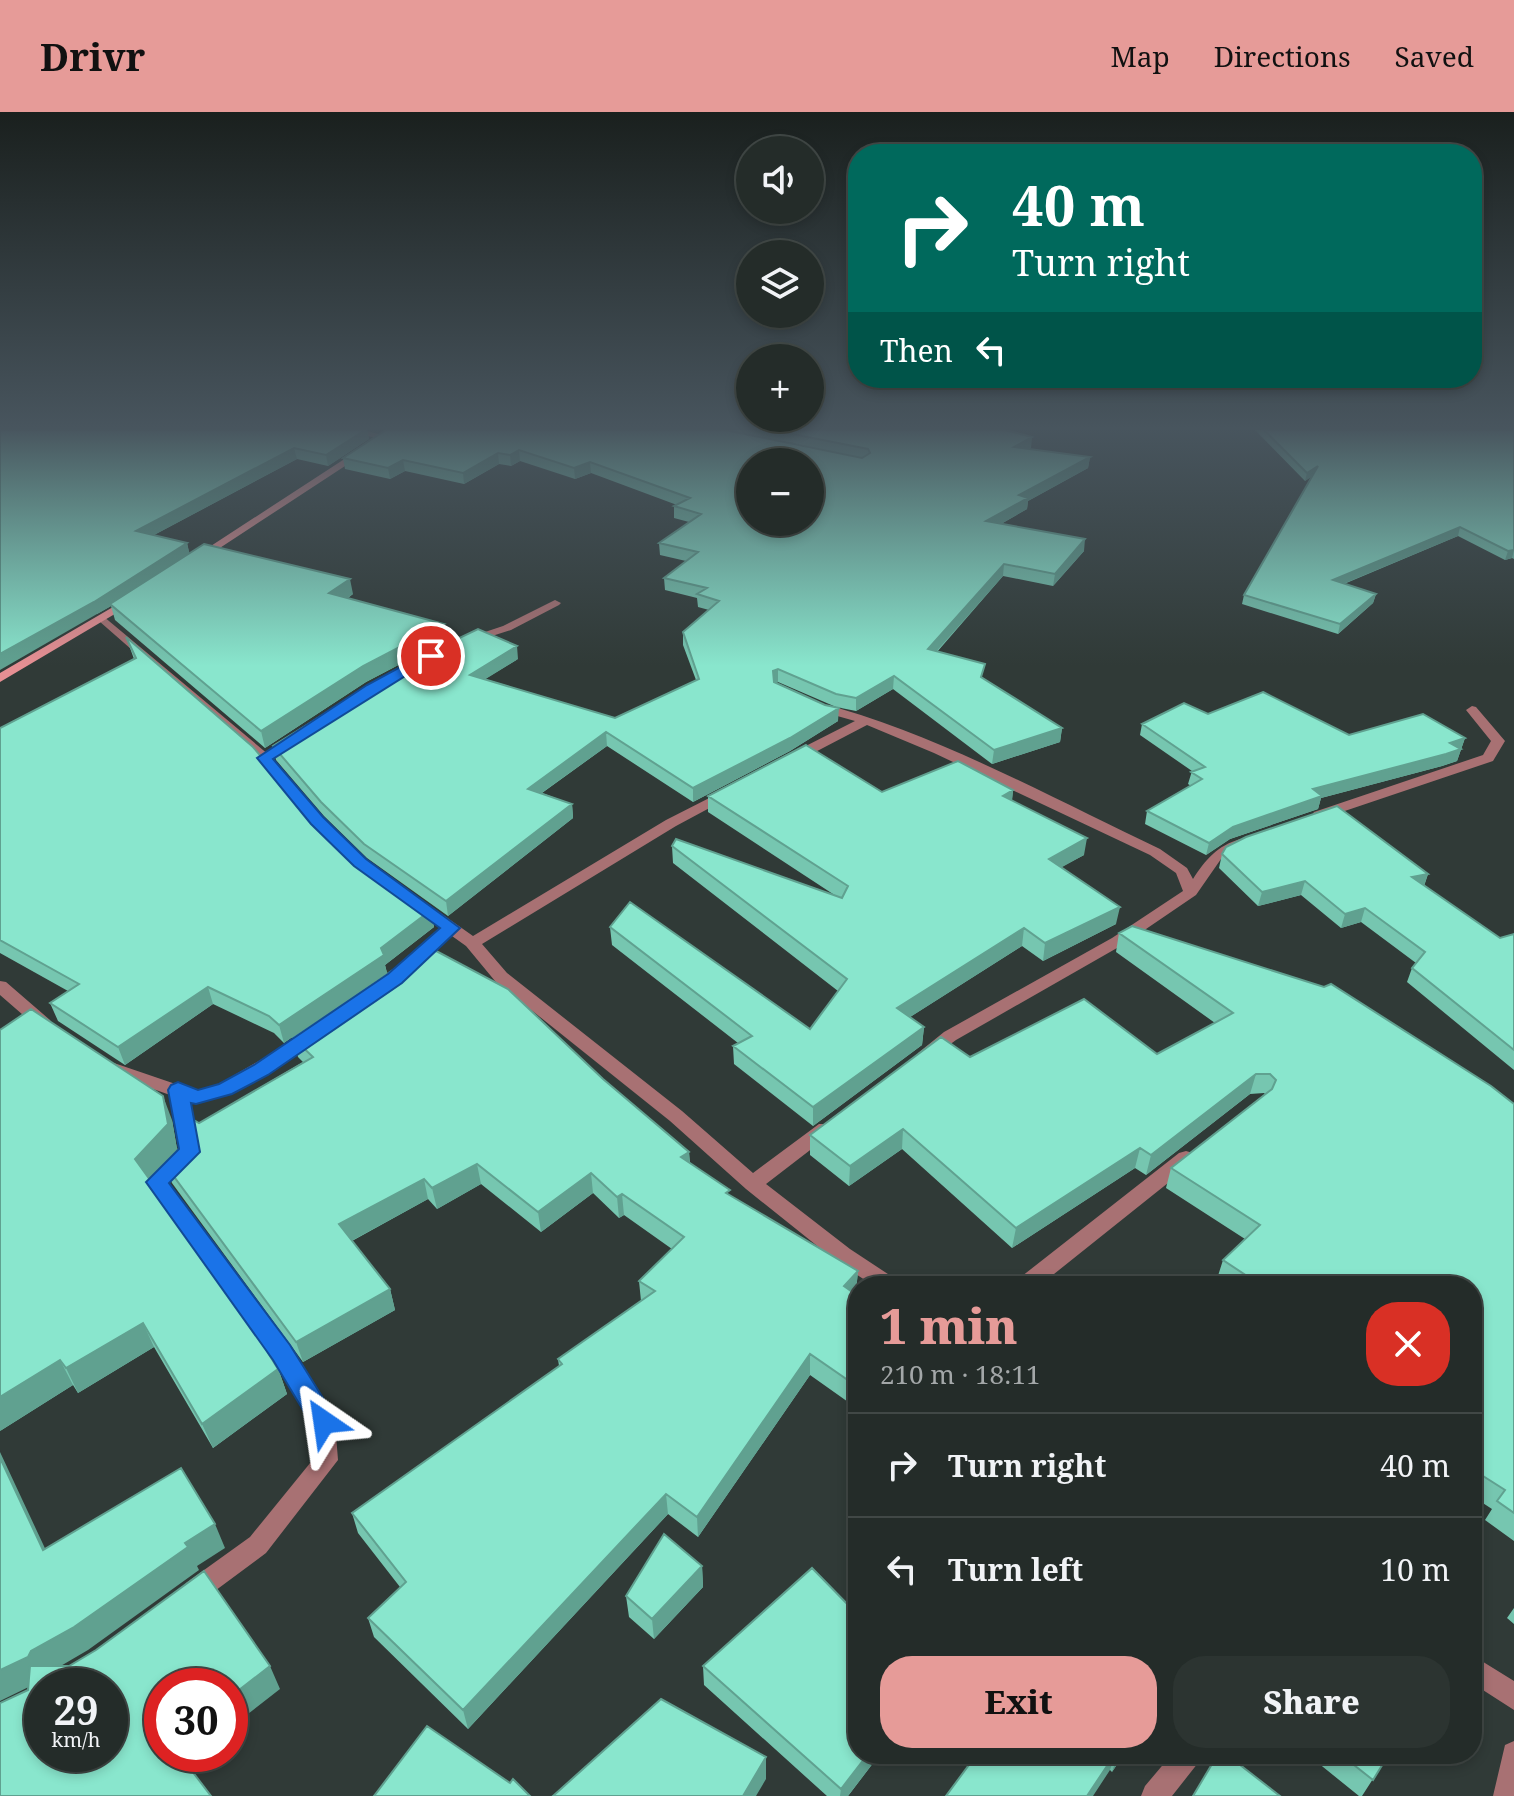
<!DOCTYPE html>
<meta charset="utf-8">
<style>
body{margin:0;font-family:"Noto Serif",serif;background:#2c3431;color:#f1f3f6;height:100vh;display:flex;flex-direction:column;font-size:30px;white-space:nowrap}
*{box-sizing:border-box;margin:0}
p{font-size:26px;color:#a3a7a8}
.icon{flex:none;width:44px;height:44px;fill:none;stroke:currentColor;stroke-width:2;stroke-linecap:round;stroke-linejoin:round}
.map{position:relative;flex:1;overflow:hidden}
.side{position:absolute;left:848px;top:1164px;width:634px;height:488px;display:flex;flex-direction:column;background:#242c29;border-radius:32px;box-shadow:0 4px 12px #0003,0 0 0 2px #414846}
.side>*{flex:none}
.top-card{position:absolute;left:848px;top:32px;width:634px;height:244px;border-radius:32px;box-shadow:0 4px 12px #0003,0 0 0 2px #414846;background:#00695c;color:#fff;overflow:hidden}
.controls{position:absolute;left:736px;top:24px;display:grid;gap:16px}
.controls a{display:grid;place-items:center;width:88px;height:88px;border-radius:50%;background:#242c29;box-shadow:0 4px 12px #0003,0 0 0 2px #414846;font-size:40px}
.speed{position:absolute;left:24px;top:1556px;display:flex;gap:16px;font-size:40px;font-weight:700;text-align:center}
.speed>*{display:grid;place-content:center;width:104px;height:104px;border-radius:50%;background:#242c29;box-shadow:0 4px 12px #0003,0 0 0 2px #414846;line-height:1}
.speed small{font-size:20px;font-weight:400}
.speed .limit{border:12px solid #d22;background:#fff;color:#111}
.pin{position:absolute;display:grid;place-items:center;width:68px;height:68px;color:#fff;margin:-34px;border:4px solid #fff;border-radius:50%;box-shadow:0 2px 8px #0007}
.me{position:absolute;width:88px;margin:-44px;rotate:328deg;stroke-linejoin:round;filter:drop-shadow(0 0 6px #0008)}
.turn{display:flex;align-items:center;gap:28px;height:168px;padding:0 32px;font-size:36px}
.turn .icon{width:104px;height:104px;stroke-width:2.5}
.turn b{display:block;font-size:56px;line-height:68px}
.then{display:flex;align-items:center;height:76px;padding:0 32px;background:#0003;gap:16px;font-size:30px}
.round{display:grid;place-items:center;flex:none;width:84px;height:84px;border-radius:32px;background:#2c3431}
.overview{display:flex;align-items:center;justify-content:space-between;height:136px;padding:0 32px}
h1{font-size:48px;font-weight:800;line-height:60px;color:#e69b98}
.cta{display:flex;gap:16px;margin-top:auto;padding:16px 32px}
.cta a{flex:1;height:92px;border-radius:32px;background:#e69b98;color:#111;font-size:32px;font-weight:800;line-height:92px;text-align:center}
.cta a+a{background:#2c3431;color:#f1f3f6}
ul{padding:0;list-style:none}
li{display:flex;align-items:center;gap:24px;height:104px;padding:0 32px;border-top:2px solid #414846}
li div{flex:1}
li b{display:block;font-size:30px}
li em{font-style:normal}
header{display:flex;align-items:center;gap:48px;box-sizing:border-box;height:112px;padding:0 40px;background:#e69b98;color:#111}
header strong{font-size:38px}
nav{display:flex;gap:44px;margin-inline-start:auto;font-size:28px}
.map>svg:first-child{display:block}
</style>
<header>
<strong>Drivr</strong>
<nav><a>Map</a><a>Directions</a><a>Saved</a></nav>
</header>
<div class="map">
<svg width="1514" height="1684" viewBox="0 0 1514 1684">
<rect width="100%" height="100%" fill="#303a37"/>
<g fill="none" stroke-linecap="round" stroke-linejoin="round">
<path fill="#a87173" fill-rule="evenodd" d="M340 318H362L391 325 386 328Z
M555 488 561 491 559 493 511 518 470 531 464 527 503 514Z
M103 504 269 643 335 718 337 721 335 724H325L259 649 99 509V505Z
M820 591C935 621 1052 686 1160 737L1187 756 1193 767C1206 747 1217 734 1240 727L1247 731 1221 747 1196 783 1124 832 956 928 933 945H921L918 941 944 920 1112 826 1183 779 1176 761 1150 743 934 641 867 613 800 648H790V642L855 609 816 598V592Z
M1472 594 1476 595 1505 629 1493 649 1324 706H1314L1312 703 1314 700 1483 643 1491 629 1466 598Z
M725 678 730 679 732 682 730 685 676 714 482 832 507 861 682 999 753 1061 819 1012H831L834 1017 831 1022 766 1072 850 1137 897 1168 900 1174H874L836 1149 746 1077 670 1009 495 869 466 834 452 824 422 852 416 853 408 848 441 816 412 794 409 791 412 788H422L473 824 666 708Z
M0 869 6 870 50 908 52 912 50 916H38L0 883Z
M314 917 320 919 323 923 320 927C293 943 218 998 189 989L199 1040 168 1071 289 1234 332 1303 335 1310 338 1348 266 1441 204 1487 195 1491 186 1487 183 1479 186 1471 250 1425 315 1345 313 1312 273 1246 147 1070 180 1038 170 983 108 961 105 957 108 953 114 951 196 979 219 972Z
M1186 1039 1193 1041 1195 1046 1193 1051 1039 1174H1014L1017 1168 1179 1041Z
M1472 1543 1514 1569V1598L1472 1571Z
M1514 1629V1684H1493L1505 1633Z
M1172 1642H1202L1198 1651 1172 1684H1141L1145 1674Z"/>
<path fill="#e68f93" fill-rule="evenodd" d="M389 318H400L203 447 194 445Z
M125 488 135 490 0 570V561Z"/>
</g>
<path fill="#76c6b0" d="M0 318H367L369 327 328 354 297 347 154 423 187 431 189 441 353 482 348 486 446 528 366 570 265 636 115 508 111 494 97 502Z
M386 318H1005L1031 336 1029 337 1090 345 1088 356 1028 389 1027 397 1001 412 1084 439 1053 474 1003 464 937 540 983 567 1062 616 1060 630 992 652 893 577 856 599 836 595 778 570 776 571 838 609 790 639 693 690 607 634 542 681 572 692 573 706 448 804 367 746 324 704 276 648 273 634 518 547 485 567 615 606 696 568 683 533V520L709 498 698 495 697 486 665 478 664 466 686 449 660 443 659 431 689 410 674 406V394L677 393 591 361 575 367 520 349 511 354 499 352 464 372 405 359 390 367 345 357 343 346Z
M1255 318H1514V447L1512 446 1505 448 1458 424 1344 472 1376 482 1373 491 1338 522 1242 492 1244 483 1312 364 1305 369Z
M126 525 349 739 431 798 434 815 385 853 387 861 313 911 603 967 689 1040 690 1051 730 1084 858 1159 856 1179 854 1181 858 1184V1297L810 1263 698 1425 668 1402 468 1617 374 1525 368 1506 400 1475 358 1421 352 1401 559 1254 558 1247 641 1189 639 1169 672 1137 624 1103 619 1106 593 1081 541 1120 481 1072 437 1097 428 1087 352 1129 390 1177 395 1198 303 1250 172 1071 164 1051 194 1022 199 1011 303 950 298 945 292 925 284 931 274 921 213 892 125 953 58 909 50 891 68 879 0 841V616L134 547Z
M1208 602 1349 623 1465 626 1457 649 1442 654 1321 686 1318 697 1230 727 1206 743 1145 712 1147 699 1191 674 1188 672 1192 659 1140 623 1142 612Z
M1013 678 1012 689 1084 743 1061 755 1116 812 1043 849 1022 834 910 905 924 915 922 933 813 1014 734 952 733 934 738 931 612 833 610 815 810 917 838 879 673 751 672 734 836 784 708 700V684Z
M1222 742 1428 762 1424 774 1500 826 1514 822V958L1407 870 1412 856 1416 851 1361 810 1341 816 1301 783 1258 794 1219 756Z
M1119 821 1514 992V1429L1485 1408 1492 1397 1472 1384V1174H1226L1217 1167 1223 1148 1245 1127 1166 1076 1171 1056 1265 982 1264 981 1250 982 1146 1063 1135 1056 1012 1136 902 1037 849 1074 810 1043V1023L970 945 1157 942 1215 911 1116 840Z
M172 1008 177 1037 149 1067 272 1239 287 1282 213 1336 154 1235 78 1281 73 1273 0 1319Z
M702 1454 703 1475 654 1527 629 1505 626 1484Z
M1514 1496V1512L1507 1506Z
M703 1554 880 1642 848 1684H827L704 1573Z
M977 1642H1124L1112 1660 1110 1658Z
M1307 1642H1389L1362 1684H1359Z"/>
<path fill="#60a190" d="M365 318H367L369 327 328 354 326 343Z
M1032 325 1031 336 1013 346 1014 335Z
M294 336 297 347 139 431 136 419Z
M519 338 520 349 511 354 510 343Z
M498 341 499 352 464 372 463 361Z
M1090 345 1088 356 1028 389 1027 397 985 421 986 409 1019 383Z
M403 348 405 359 390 367 388 356Z
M590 350 591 361 575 367 574 356Z
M1318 354 1316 362 1305 369 1307 361Z
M1460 415 1458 424 1331 477 1333 468Z
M1085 427 1084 439 1053 474 1055 462Z
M187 431 190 443 110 492 111 494 97 502 0 558V542Z
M1514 438 1512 446 1505 448 1508 439Z
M1004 452 1003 464 927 550 928 537Z
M350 467 353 482 332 496 329 481Z
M1376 482 1373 491 1338 522 1340 512Z
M444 512 446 528 366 570 265 636 261 619 363 554Z
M517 534 518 547 471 576 470 563Z
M778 557V570L773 572V559Z
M894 564 893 577 856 599V586Z
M839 596 838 609 790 639 693 690V676Z
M1062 616 1060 630 992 652 994 638Z
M606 620 607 634 529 690 528 677Z
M1465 626 1457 649 1442 654 1321 686 1318 697 1230 727 1206 743 1209 731 1233 715 1313 677Z
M1013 678 1011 695 1003 684Z
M572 692 573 706 448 804 446 789Z
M1087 726 1084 743 1046 764 1049 747Z
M1428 762 1423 777 1412 765Z
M1305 769 1301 783 1258 794 1262 780Z
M1120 795 1116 812 1043 849 1045 831Z
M1365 796 1361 810 1341 816 1345 802Z
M431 798 434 815 385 853 387 861 284 931 279 913Z
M1024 816 1022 834 896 914 897 896Z
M208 875 213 892 125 953 118 935Z
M924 915 922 933 813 1014V995Z
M1256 962 1250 982 1146 1063 1151 1043Z
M163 984 172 1008 177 1037 145 1072 135 1047Z
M903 1017 902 1037 849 1074 850 1054Z
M1140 1036 1135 1056 1012 1136 1016 1116Z
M689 1040 690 1061 681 1045Z
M477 1052 481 1072 437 1097 432 1076Z
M591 1061 593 1081 541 1120 538 1100Z
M424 1067 428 1087 344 1133 339 1112Z
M622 1082 624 1103 619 1106 617 1085Z
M858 1159 856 1179 843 1195 844 1174Z
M390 1177 395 1198 303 1250 296 1230Z
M143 1211 154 1235 78 1281 66 1256Z
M272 1239 287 1282 213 1336 202 1312 268 1241Z
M810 1242V1263L698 1425 697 1405Z
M60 1248 73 1273 0 1319V1285Z
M0 1340 57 1462 43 1438 0 1346Z
M666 1382 668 1402 468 1617 463 1598Z
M215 1412 225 1436 197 1454 199 1458 88 1538 47 1562 43 1568 0 1589V1558L31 1539 185 1431Z
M702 1454 703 1475 654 1527 652 1507Z
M270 1554 280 1577 230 1616V1585Z
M177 1642H196L183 1652Z
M868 1642H880L848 1684H840L841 1677Z
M1115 1642 1110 1658 1093 1684H1087Z
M1118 1642H1124L1112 1660Z
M766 1645V1667L756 1684H743Z"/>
<path fill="#89e6cd" stroke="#60a190" stroke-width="2" fill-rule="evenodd" d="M0 318H365L326 343 294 336 136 419 187 431 94 490 0 542Z
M386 318H725L862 346 870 341 868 337 772 318H1005L1032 325 1014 335 1090 345 1019 383 1028 386 986 409 1085 427 1055 462 1004 452 928 537 985 552 981 565 1062 616 994 638 894 564 856 586 836 582 778 557 773 559 774 570 825 593 839 596 790 626 693 676 606 620 528 677 572 692 446 789 364 732 321 690 273 634 407 551 478 517 517 534 470 563 615 606 699 567 683 520 719 489 697 482 707 476 664 466 698 440 659 431 701 402 674 394 690 386 590 350 574 356 519 338 510 343 498 341 463 361 403 348 388 356 343 346ZM750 350H810V410H750Z
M1264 318H1514V438L1508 439 1460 415 1333 468 1376 482 1340 512 1244 483 1318 354 1307 361Z
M204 432 350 467 329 481 444 512 363 554 261 619 110 492Z
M126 525 253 635 306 698 349 739 431 798 381 836 384 843 279 913 269 904 208 875 118 935 50 891 79 872 0 828V616L136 546Z
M1263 580 1349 623 1423 602 1465 626 1450 631 1461 637 1446 642 1313 677 1322 684 1233 715 1209 731 1147 699 1202 667 1191 660 1205 655 1142 612 1184 591 1208 602Z
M806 633 882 680 958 649 1013 678 1003 684 1087 726 1049 747 1120 795 1045 831 1024 816 897 896 924 915 813 995 733 934 752 924 610 815 630 790 810 917 847 867 672 734 676 727 842 786 848 774 708 684Z
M1337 694 1428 762 1412 765 1500 826 1514 822V938L1412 856 1425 840 1365 796 1345 802 1305 769 1262 780 1222 742 1226 735 1246 725Z
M1132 814 1324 875 1331 872 1491 974 1514 992V1401L1497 1389 1505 1378 1472 1357V1174H1254L1256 1170 1223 1148 1260 1113 1171 1056 1272 977 1276 968 1270 962H1256L1151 1043 1140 1036 1016 1116 903 1017 850 1054 810 1023 941 925 970 945 1084 887 1157 942 1233 901 1119 821Z
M423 832 508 877 603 967 689 1040 681 1045 730 1078 726 1081 858 1159 844 1174 858 1184V1275L810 1242 697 1405 666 1382 463 1598 368 1506 406 1470 352 1401 562 1252 558 1247 655 1179 639 1169 684 1125 622 1082 617 1085 591 1061 538 1100 477 1052 432 1076 424 1067 339 1112 390 1177 296 1230 164 1051 194 1022 192 1007 199 1011 313 945 292 925 399 854Z
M31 897 163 984 168 1012 135 1047 262 1223 272 1239 268 1241 278 1257 202 1312 143 1211 66 1256 60 1248 0 1285V918Z
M0 1346 43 1438 181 1356 215 1412 185 1431 188 1435 74 1515 31 1539 28 1545 0 1558Z
M664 1422 702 1454 652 1507 626 1484Z
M812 1456 858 1503V1642H868L841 1677 703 1554Z
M204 1459 270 1554 230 1585V1574H162V1642H179L211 1684H0V1591L28 1578 30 1554H69L96 1538ZM42 1574H110V1642H42Z
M661 1587 766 1645 743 1684H553Z
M427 1614 510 1671 513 1667 530 1684H374Z
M977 1642H1115L1087 1684H946Z
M1218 1642H1226L1280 1684H1193Z
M1340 1642H1389L1373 1668Z"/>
<linearGradient id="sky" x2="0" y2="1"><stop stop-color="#1a201e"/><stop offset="0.57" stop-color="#48555e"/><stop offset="1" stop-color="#48555e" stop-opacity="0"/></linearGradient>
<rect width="1514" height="554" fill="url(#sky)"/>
<path fill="#1a73e8" stroke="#114b97" stroke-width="2" d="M426 541 437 544 273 647 323 705 366 747 460 816 402 871 268 963 232 982 196 992 191 991 200 1040 169 1071 290 1233 333 1302 337 1310 333 1318 324 1321 315 1318 273 1248 146 1070 179 1037 168 978 171 973 178 970 198 978 219 972 254 953 388 862 440 816 354 754 311 712 257 646 367 573Z"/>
</svg>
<div class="controls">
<a><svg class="icon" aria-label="sound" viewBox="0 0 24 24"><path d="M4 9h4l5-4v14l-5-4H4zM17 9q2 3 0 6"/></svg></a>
<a><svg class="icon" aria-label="layers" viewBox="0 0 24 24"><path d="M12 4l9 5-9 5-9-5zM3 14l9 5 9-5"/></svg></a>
<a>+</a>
<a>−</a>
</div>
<div class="speed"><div>29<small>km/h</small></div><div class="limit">30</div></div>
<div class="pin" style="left:431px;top:544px;background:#d93025"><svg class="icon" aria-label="arrive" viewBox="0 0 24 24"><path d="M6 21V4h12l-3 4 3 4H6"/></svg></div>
<svg class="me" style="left:324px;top:1310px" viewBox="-20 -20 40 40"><path d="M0-17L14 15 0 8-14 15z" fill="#1a73e8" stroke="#fff" stroke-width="4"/></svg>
<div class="top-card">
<div class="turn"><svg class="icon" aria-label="right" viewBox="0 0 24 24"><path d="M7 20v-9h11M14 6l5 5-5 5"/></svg><div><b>40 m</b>Turn right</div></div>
<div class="then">Then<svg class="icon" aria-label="left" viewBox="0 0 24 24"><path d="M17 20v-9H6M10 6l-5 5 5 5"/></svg></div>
</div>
<section class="side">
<div class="overview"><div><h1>1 min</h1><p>210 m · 18:11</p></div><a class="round" style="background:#d93025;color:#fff"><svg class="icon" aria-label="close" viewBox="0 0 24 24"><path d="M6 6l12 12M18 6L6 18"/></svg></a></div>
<ul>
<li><svg class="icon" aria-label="right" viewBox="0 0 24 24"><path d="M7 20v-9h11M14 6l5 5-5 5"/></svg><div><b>Turn right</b></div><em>40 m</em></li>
<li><svg class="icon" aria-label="left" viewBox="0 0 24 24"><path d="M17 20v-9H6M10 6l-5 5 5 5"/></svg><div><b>Turn left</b></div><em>10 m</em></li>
</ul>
<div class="cta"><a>Exit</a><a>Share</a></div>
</section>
</div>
